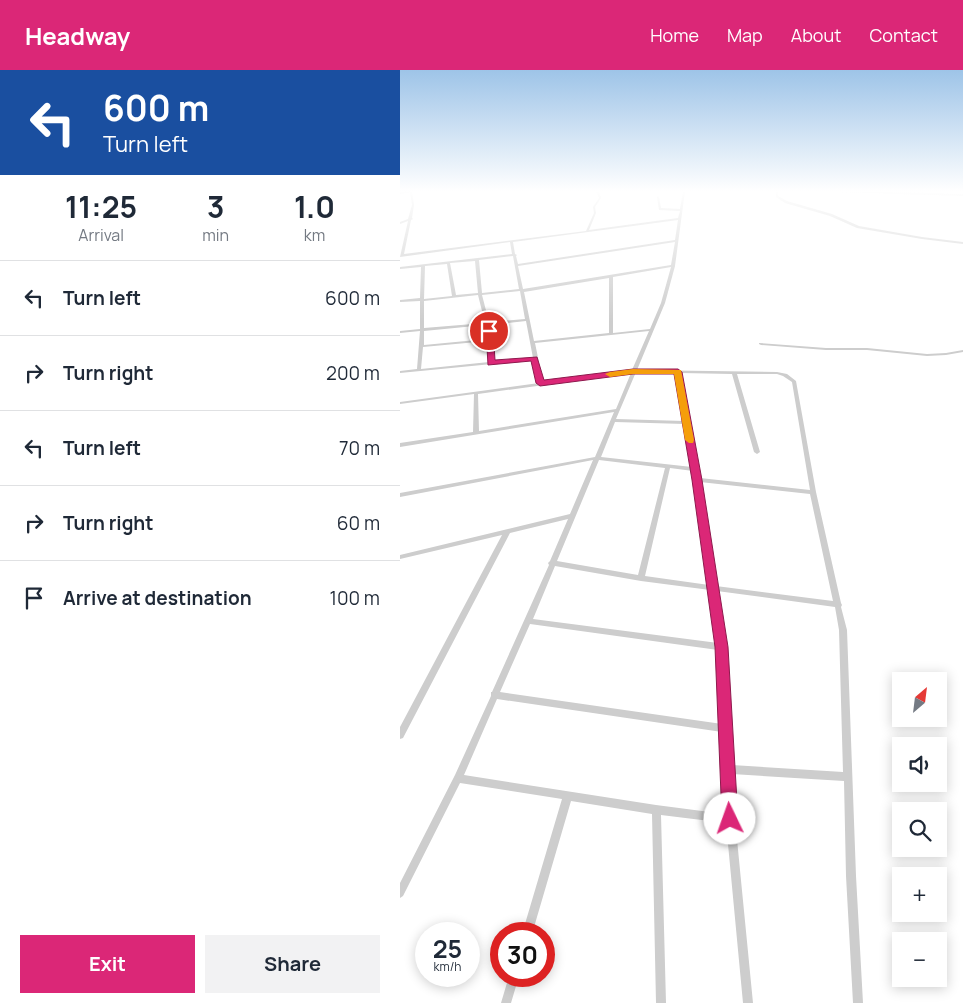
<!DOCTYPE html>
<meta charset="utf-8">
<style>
body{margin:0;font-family:Manrope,sans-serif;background:#f2f2f3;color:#1f2937;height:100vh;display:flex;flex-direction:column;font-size:19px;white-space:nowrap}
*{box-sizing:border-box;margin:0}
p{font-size:16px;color:#747a83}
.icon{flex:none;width:28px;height:28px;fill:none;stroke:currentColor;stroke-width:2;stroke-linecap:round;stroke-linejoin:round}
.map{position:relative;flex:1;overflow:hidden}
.sheet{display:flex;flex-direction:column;background:#fff;width:400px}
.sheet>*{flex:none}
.hud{background:#1a4fa0;color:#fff;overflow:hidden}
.needle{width:32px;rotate:28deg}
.tools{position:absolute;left:492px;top:602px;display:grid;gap:10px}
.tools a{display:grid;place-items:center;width:55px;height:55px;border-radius:0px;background:#fff;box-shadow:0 2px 12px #0003;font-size:25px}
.speed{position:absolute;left:15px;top:852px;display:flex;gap:10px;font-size:25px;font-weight:700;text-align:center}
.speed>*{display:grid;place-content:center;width:65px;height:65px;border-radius:50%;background:#fff;box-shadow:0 2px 12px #0003;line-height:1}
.speed small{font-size:12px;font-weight:400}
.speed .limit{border:8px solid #d22;background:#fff;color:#111}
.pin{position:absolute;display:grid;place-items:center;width:42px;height:42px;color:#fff;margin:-21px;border:2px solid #fff;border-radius:50%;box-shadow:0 1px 5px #0007}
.me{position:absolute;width:55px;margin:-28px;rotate:357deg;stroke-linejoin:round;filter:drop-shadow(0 0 4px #0008)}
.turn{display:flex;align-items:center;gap:18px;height:105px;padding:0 20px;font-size:22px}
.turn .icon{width:65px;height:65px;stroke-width:2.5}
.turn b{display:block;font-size:35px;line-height:42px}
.eta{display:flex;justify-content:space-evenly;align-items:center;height:85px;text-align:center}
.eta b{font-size:30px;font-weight:700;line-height:35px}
.cta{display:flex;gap:10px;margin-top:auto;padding:10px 20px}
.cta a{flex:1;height:58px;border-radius:0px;background:#db2777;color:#fff;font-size:20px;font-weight:700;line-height:58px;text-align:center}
.cta a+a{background:#f2f2f3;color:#1f2937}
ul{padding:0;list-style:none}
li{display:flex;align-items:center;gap:15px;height:75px;padding:0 20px;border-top:1px solid #e0e1e3}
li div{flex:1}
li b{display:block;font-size:19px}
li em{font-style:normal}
header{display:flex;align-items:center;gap:30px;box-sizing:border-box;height:70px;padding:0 25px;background:#db2777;color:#fff}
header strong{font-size:24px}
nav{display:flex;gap:28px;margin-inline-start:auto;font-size:18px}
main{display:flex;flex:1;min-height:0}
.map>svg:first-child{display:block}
</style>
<header>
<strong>Headway</strong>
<nav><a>Home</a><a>Map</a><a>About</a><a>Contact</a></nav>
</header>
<main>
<section class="sheet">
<div class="hud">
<div class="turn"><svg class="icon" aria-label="left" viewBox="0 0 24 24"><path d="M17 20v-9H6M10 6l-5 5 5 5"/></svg><div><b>600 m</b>Turn left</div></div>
</div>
<div class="eta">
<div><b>11:25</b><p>Arrival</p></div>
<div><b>3</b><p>min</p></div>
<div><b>1.0</b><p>km</p></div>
</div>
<ul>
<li><svg class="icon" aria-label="left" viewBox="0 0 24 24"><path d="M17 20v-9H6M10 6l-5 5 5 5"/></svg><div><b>Turn left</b></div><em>600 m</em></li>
<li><svg class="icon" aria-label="right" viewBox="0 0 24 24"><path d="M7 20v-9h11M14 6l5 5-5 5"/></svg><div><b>Turn right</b></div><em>200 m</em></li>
<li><svg class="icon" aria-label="left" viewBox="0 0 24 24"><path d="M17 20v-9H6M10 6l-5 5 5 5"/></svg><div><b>Turn left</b></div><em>70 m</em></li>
<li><svg class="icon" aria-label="right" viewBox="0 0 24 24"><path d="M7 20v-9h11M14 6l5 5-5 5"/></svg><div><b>Turn right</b></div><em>60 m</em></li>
<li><svg class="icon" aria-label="arrive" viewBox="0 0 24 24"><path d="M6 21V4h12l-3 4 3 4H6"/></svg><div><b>Arrive at destination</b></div><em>100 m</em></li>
</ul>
<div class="cta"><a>Exit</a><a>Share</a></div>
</section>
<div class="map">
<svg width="563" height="933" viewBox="0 0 563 933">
<rect width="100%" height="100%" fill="#fff"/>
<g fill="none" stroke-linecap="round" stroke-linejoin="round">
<path fill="#cdcdcd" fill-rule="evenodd" d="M10 121 12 122 14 135 12 148 13 149 11 150 4 184 186 161 194 143 193 137 199 128 196 121H199L201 128 195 137 196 143 189 160 278 148 280 141 259 140 257 127 258 126 259 127 261 138 280 139 283 121H285L275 196 265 233 237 300 377 302 387 304 396 311 416 422 441 533 442 535 441 537 447 560 456 806 463 933H453L446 806 444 711 332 704 335 749 353 933H343L326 753 261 745 266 933H256L252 744 171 731 132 864H122L162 729 60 713 3 826 0 828V813L55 705 91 626V622H92L149 495 148 493 150 491 168 449 110 463 3 668 0 669V657L102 465 0 489V485L170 444 193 390 0 427V423L195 387 214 342 0 377V373L73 362 74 324 0 334V332L139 313 134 290 0 303V301L17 299 20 261 0 263V261L20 259V231L0 232V230L20 228 21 197 0 199V197L112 184 110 172 0 187 8 151 0 154V152L8 149 12 135ZM278 150 275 170 118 194 116 186 117 185 115 184 113 172ZM275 172 271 195 123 219 118 196ZM113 186 119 219 82 223 79 190ZM75 191 78 223 56 225 50 193ZM47 194 52 226 24 229 25 196ZM271 197 261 233 250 259 213 263V207ZM209 208V263L134 271 124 222ZM120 221 125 249 89 252 82 225ZM78 225 85 253 24 258V231ZM126 251 133 288 93 292 91 261 90 255ZM85 255 87 269 24 275V261ZM249 261 232 300 143 312 135 273ZM88 271 89 292 21 299 23 277ZM236 302 276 303 284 351 216 349ZM231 303 216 339 79 361 78 324ZM281 303 332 304 354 382 357 384 360 382 337 304H377L383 306 392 312 410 420 300 408ZM215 352 285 354 292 397 201 387ZM199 390 265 398 238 505 157 491ZM270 398 293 401 309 515 245 506ZM300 412 410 424 433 531 316 516ZM155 496 241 511 310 520 318 573 133 549ZM317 521 435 537 439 560 443 702 332 695 326 577ZM130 554 318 580 322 654 100 622ZM97 629 322 662 325 744 256 735 64 705Z
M376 121H378V126L387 131 432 144 459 156 522 167 563 172V174L522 169 457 158 430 146 385 133 376 127Z
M404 121H449L563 124V126Z
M359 273 426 278H467L527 284 546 283 563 280V282L546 285 527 286 467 280H426L361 275 359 274Z
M109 906H119L111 933H101Z"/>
<path fill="#a8a8a8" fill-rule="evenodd" d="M4 121H16L0 124V122Z"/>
</g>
<linearGradient id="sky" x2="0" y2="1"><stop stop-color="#9ec4e8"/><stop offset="0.48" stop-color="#fff"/><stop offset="1" stop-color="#fff" stop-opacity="0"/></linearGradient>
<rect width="563" height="252" fill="url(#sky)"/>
<path fill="#db2777" stroke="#8e194d" d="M86 259 93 261 95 290 137 287 144 310 233 299H278L282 302 302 410 328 577 338 749 336 755 330 757 324 755 322 749 315 577 292 410 274 304H233L140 316 136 313 131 291 88 295Z"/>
<path fill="#f59e0b" d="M233 299 281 300 294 370 293 373H289L285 370 274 304H233L210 307 205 304 210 302Z"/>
</svg>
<div class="tools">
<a><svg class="needle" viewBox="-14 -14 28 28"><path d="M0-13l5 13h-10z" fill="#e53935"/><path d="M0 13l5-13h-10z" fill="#747a83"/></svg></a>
<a><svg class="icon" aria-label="sound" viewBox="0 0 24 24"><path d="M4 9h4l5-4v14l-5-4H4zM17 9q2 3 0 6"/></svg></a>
<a><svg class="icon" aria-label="search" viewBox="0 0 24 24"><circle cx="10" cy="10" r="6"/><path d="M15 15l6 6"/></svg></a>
<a>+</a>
<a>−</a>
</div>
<div class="speed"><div>25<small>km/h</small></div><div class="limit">30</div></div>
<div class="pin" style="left:89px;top:261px;background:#d93025"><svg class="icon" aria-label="arrive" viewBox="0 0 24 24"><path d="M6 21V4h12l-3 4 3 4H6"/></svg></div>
<svg class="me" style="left:330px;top:749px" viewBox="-20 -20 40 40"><circle r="19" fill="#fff"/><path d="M0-13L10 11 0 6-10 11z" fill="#db2777"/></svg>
</div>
</main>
